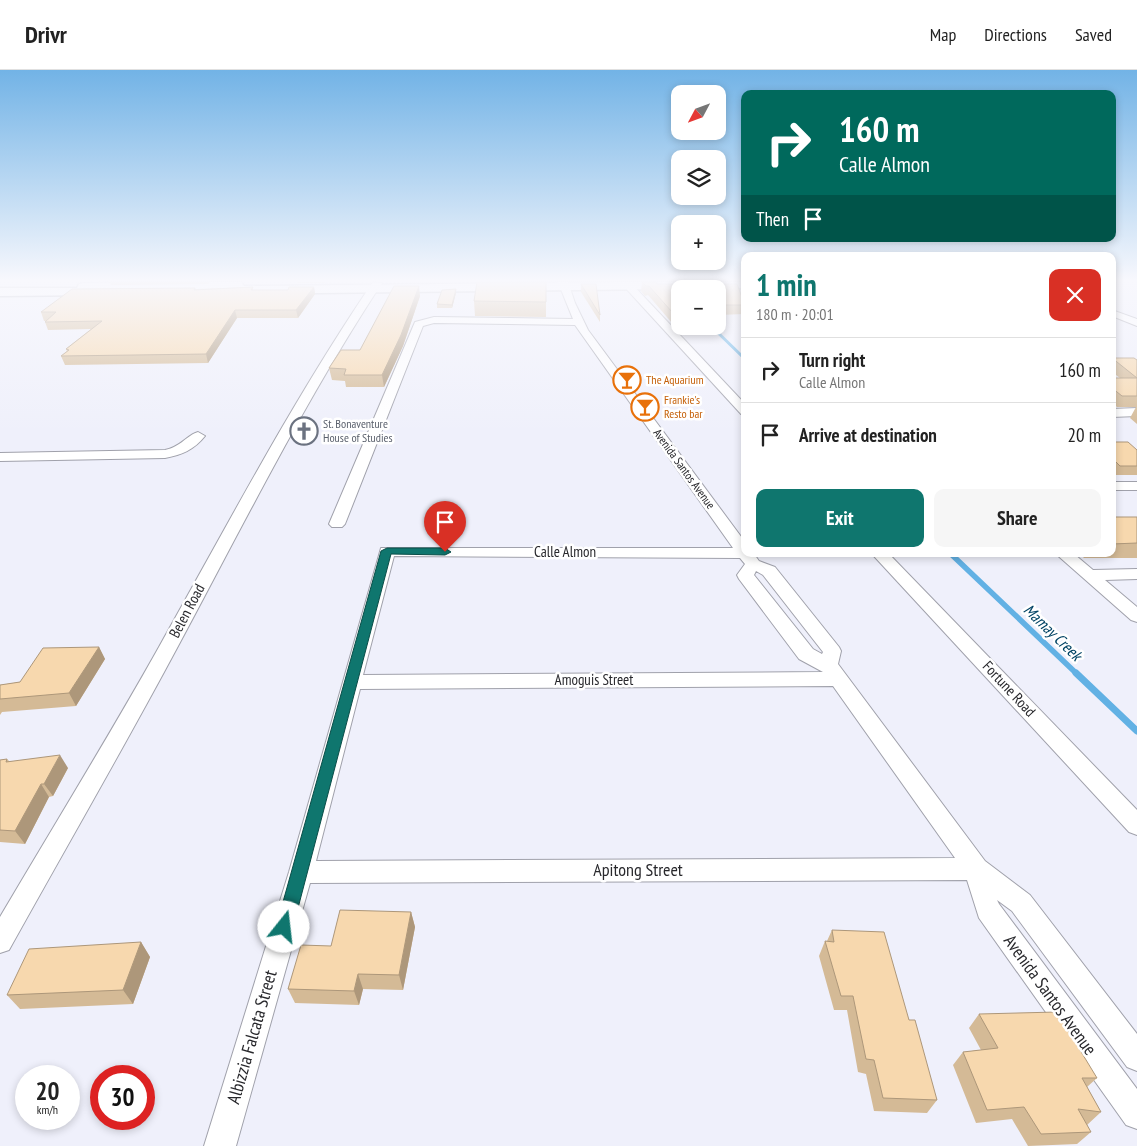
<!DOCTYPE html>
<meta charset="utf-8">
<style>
body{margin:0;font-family:"PT Sans Narrow",sans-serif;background:#f6f6f6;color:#222;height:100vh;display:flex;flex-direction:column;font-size:19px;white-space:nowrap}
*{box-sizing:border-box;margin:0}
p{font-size:16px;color:#767676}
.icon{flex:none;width:28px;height:28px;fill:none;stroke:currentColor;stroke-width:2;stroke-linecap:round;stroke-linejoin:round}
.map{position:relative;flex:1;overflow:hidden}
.sheet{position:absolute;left:741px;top:182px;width:375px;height:305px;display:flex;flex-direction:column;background:#fff;border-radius:10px;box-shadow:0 2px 8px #0003}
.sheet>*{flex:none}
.guide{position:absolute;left:741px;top:20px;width:375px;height:152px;border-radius:10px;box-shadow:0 2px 8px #0003;background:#00695c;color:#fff;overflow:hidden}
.needle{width:32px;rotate:229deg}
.controls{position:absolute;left:671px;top:15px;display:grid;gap:10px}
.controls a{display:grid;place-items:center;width:55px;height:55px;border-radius:10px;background:#fff;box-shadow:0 2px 8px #0003;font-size:25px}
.speed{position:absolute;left:15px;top:995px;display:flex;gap:10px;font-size:25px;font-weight:700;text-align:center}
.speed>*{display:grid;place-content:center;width:65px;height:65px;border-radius:50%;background:#fff;box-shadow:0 2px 8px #0003;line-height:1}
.speed small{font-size:12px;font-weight:400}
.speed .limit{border:8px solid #d22;background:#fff;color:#111}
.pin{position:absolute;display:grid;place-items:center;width:42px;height:42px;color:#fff;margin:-51px -21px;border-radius:50% 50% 50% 0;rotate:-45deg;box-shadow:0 0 5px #0007}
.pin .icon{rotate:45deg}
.me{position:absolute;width:55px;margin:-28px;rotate:16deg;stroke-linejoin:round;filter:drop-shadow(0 0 4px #0008)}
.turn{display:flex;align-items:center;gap:18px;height:105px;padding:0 15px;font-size:22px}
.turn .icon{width:65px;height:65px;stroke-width:2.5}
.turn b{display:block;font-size:35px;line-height:42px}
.then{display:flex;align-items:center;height:48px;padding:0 15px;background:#0003;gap:10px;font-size:19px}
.round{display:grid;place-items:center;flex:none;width:52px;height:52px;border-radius:10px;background:#f6f6f6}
.head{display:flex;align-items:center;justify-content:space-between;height:85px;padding:0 15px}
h1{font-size:30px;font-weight:700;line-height:38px;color:#0f766e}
.action{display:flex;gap:10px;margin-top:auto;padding:10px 15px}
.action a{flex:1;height:58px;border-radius:10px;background:#0f766e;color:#fff;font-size:20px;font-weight:700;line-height:58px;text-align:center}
.action a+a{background:#f6f6f6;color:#222}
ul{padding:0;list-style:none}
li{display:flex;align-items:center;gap:15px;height:65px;padding:0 15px;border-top:1px solid #e0e0e0}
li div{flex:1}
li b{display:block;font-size:19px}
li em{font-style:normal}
header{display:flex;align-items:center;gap:30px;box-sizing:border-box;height:70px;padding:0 25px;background:#fff;border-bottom:1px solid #e0e0e0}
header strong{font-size:24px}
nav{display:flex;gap:28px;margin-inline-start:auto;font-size:18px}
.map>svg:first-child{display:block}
</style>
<header>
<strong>Drivr</strong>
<nav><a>Map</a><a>Directions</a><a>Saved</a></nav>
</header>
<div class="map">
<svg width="1137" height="1076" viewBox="0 0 1137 1076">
<rect width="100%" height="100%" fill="#eff0fb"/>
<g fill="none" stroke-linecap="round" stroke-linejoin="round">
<path stroke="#62b1e4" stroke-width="3" d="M711 256 745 289"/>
<path stroke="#62b1e4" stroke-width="5.5" d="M951 484 1077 604"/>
<path stroke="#62b1e4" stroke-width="7" d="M1076 603 1137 661"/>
<g stroke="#a0a1ab" stroke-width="2">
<path id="minor" d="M373 212 382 213C305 330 243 455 177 578 123 679 65 779 9 880L0 883V847C53 757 108 668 159 577 228 454 294 328 373 212Z
M558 212H568L575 233 588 260 745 472V484H754L759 491 775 497 839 577 841 581 838 594 985 791 1030 825 1137 964V1001L1127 997 1012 841 997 830 999 834 1137 1019V1059L1126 1055 979 848 967 810 310 813 236 1076H204L289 802 381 478H733L575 255 434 253 423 256 345 454 342 457H332L329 454 415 252 434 247 573 249ZM394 486 740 488 745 494 737 505 739 509 799 589 823 602 363 605ZM756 501 763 505 823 582 822 584 813 579 754 505ZM833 616 955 788 316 791 360 619Z
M620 212H630L745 334V345L741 344Z
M1112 240 1137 249V256L1112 246Z
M1137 338V346L1112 347V339Z
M198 362 205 366C194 380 181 385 165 388L0 391V383L165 380C181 377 187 365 198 362Z
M1112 412H1137V420H1112Z
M872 484H889L1137 740V765L1129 762Z
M1056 484H1074L1093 500 1137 499V509L1105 510 1137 537V552L1131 550Z"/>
</g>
<g stroke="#a0a1ab" stroke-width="3">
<path id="major" d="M194 212H241L244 216 620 212H673L677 215 671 219 223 224 219 223 218 219 105 220 103 224 99 225 0 226V218H77L79 214 83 213Z
M702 212H745V218L706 219 700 215Z"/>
</g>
<use href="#minor" fill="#fff" fill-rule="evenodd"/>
<use href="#major" fill="#fff" fill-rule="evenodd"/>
</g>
<path fill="#d4ba96" d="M110 212H210L208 214 111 215Z
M297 212H325L324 213H297Z
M546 212V247L475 246 474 231Z
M642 212H656L657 214H737L745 235 744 244 718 245V219H680V256H704V258L679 261 648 225 645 226 641 221Z
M581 214 600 245V252L581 222Z
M253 217V220H288L314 217 315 224 298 248H237L208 293 65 295 61 286 67 281 66 279 91 259 48 260 45 252 46 251H44L41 242 195 218 196 219Z
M456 223 452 238H437V234Z
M420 226 403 276 384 317H346L345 311 332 310 329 298 360 280Z
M1112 288 1137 290V337H1117L1112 333V308H1120L1112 302Z
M1136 337H1137V354L1130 348Z
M1112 372 1137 380V405H1116L1112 402Z
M1112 447H1137V488H1084L1080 484H1112Z
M99 577 105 589 76 636 2 642 0 645V615L20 612Z
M7 689 9 691 68 698 53 726 49 727 25 774 0 772V690Z
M411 842 415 857 403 920 363 919 359 935 295 933 288 919 331 876Z
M832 860 909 950 937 1030 927 1043 874 1041 866 1004 858 1002 847 940H834L819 886 825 871H827Z
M141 872 150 887 133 934 20 939 7 925Z
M979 944 1097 1008 1087 1017 1101 1042 1087 1055 1091 1062 1077 1074 1028 1076 1012 1049 976 1053 953 995 963 982 981 980 969 958Z"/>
<path fill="#ad977a" d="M419 216 420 226 403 276 384 317 382 305Z
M314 217 315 224 298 248 296 240Z
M456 219V223L452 238V235Z
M235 240 237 248 208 293 206 284Z
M680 252V256H704V258L679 261Z
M99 577 105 589 76 636 69 623Z
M60 685 68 698 53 726 44 714Z
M41 714 49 727 25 774 15 761Z
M411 842 415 857 403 920 399 905Z
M141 872 150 887 133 934 123 920Z
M358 904 363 919 359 935 354 921Z"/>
<path fill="#f7d8ae" stroke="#ad977a" d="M477 212H546V232L474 231Z
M642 212H656L657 214H737L745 235H718V219H680V251L649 216H646Z
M581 214H596L600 245Z
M394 216H419L401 265 382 305H344L346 299 329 298 341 280H360Z
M253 217 251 220H288L289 217H314L296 240H235L206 284 61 286 69 280 66 279 102 251 45 252 56 242H41L72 219 195 218 194 220Z
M456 219 452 235 437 234 442 220Z
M1112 288H1134L1137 290V308Z
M1112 308H1137V326H1122L1112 318Z
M1112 372H1128L1137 380V396H1120L1112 388Z
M1112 447H1137V473L1112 474Z
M99 577 69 623 0 629V615L20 612 43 578Z
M60 685 44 714H41L15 761 0 760V690L7 689 6 692Z
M340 840 411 842 399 905 358 904 354 921 288 919 301 875 331 876Z
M832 860 884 862 909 950H915L937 1030 883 1028 874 990 866 989 853 926H841L825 871 834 872Z
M141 872 123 920 7 925 29 879Z
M1057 942 1097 1008H1082L1101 1042 1078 1039 1091 1062 1041 1064 1024 1037 987 1040 963 982 998 978 979 944Z"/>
<linearGradient id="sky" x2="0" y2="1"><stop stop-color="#72b3e6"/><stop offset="0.58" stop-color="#f8f8fd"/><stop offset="1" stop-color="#f8f8fd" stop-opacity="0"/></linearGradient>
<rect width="1137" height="363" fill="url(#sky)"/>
<path fill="#0f766e" stroke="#0a4d48" d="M387 478H445L451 482 445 485 391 484 293 857 290 863 284 865 279 863 276 857 381 481Z"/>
<defs>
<g id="bar-ring" transform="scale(1.4375)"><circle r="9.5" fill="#fff" stroke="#e8710a" stroke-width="1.5"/><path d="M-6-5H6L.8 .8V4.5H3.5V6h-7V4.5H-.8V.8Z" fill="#e8710a"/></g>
<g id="church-ring" transform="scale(1.4375)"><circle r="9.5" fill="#fff" stroke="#6b7280" stroke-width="1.5"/><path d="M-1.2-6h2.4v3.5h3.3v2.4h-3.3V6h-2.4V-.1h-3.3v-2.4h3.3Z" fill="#6b7280"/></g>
</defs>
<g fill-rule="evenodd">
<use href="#bar-ring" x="627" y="310"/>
<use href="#bar-ring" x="645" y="337"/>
<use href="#church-ring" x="304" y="361"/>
</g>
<g text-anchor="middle" stroke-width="5" stroke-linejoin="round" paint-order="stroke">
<g font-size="12" fill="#c56008" stroke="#fff" text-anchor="start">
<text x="646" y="314">The Aquarium</text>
<text x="664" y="334">Frankie's<tspan x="664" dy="14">Resto bar</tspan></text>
</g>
<g font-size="12" fill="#5b616d" stroke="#fff" text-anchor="start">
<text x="323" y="358">St. Bonaventure<tspan x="323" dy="14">House of Studies</tspan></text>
</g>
<g font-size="12" fill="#28282c" stroke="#fff">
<text transform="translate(684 399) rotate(54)" y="4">Avenida Santos Avenue</text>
</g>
<g font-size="15" fill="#28282c" stroke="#fff">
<text x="565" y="487">Calle Almon</text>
<text transform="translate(187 541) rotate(-62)" y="5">Belen Road</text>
<text x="594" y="615">Amoguis Street</text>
<text transform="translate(1009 619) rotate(47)" y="5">Fortune Road</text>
</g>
<g font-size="16" font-style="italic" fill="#004364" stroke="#fff">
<text transform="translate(1053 562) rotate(44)" y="6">Mamay Creek</text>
</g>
<g font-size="18" fill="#28282c" stroke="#fff">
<text x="638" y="806">Apitong Street</text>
<text transform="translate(1050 925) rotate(54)" y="6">Avenida Santos Avenue</text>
<text transform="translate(252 967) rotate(-74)" y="6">Albizzia Falcata Street</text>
</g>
</g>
</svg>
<div class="controls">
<a><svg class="needle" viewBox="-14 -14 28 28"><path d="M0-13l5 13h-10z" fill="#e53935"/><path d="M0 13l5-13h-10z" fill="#767676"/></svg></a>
<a><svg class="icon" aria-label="layers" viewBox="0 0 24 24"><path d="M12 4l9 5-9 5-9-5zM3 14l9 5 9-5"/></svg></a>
<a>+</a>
<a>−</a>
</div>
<div class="speed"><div>20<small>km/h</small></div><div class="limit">30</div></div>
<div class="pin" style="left:445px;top:482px;background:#d93025"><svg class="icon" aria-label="arrive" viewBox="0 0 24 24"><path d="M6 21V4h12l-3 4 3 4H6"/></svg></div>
<svg class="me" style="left:284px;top:857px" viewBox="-20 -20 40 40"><circle r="19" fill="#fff"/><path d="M0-13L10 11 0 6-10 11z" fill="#0f766e"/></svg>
<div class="guide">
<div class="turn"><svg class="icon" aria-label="right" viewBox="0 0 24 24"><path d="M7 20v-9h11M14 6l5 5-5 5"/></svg><div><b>160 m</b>Calle Almon</div></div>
<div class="then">Then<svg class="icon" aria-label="arrive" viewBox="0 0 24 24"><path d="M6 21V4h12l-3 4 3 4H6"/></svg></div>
</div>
<section class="sheet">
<div class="head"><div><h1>1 min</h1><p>180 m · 20:01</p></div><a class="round" style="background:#d93025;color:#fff"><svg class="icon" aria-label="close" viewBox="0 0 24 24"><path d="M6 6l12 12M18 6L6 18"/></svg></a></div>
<ul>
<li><svg class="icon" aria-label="right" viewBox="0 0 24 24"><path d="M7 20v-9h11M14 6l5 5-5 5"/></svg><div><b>Turn right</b><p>Calle Almon</p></div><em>160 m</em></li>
<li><svg class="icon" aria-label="arrive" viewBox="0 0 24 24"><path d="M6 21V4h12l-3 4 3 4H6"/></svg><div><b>Arrive at destination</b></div><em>20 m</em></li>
</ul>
<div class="action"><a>Exit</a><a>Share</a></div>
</section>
</div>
